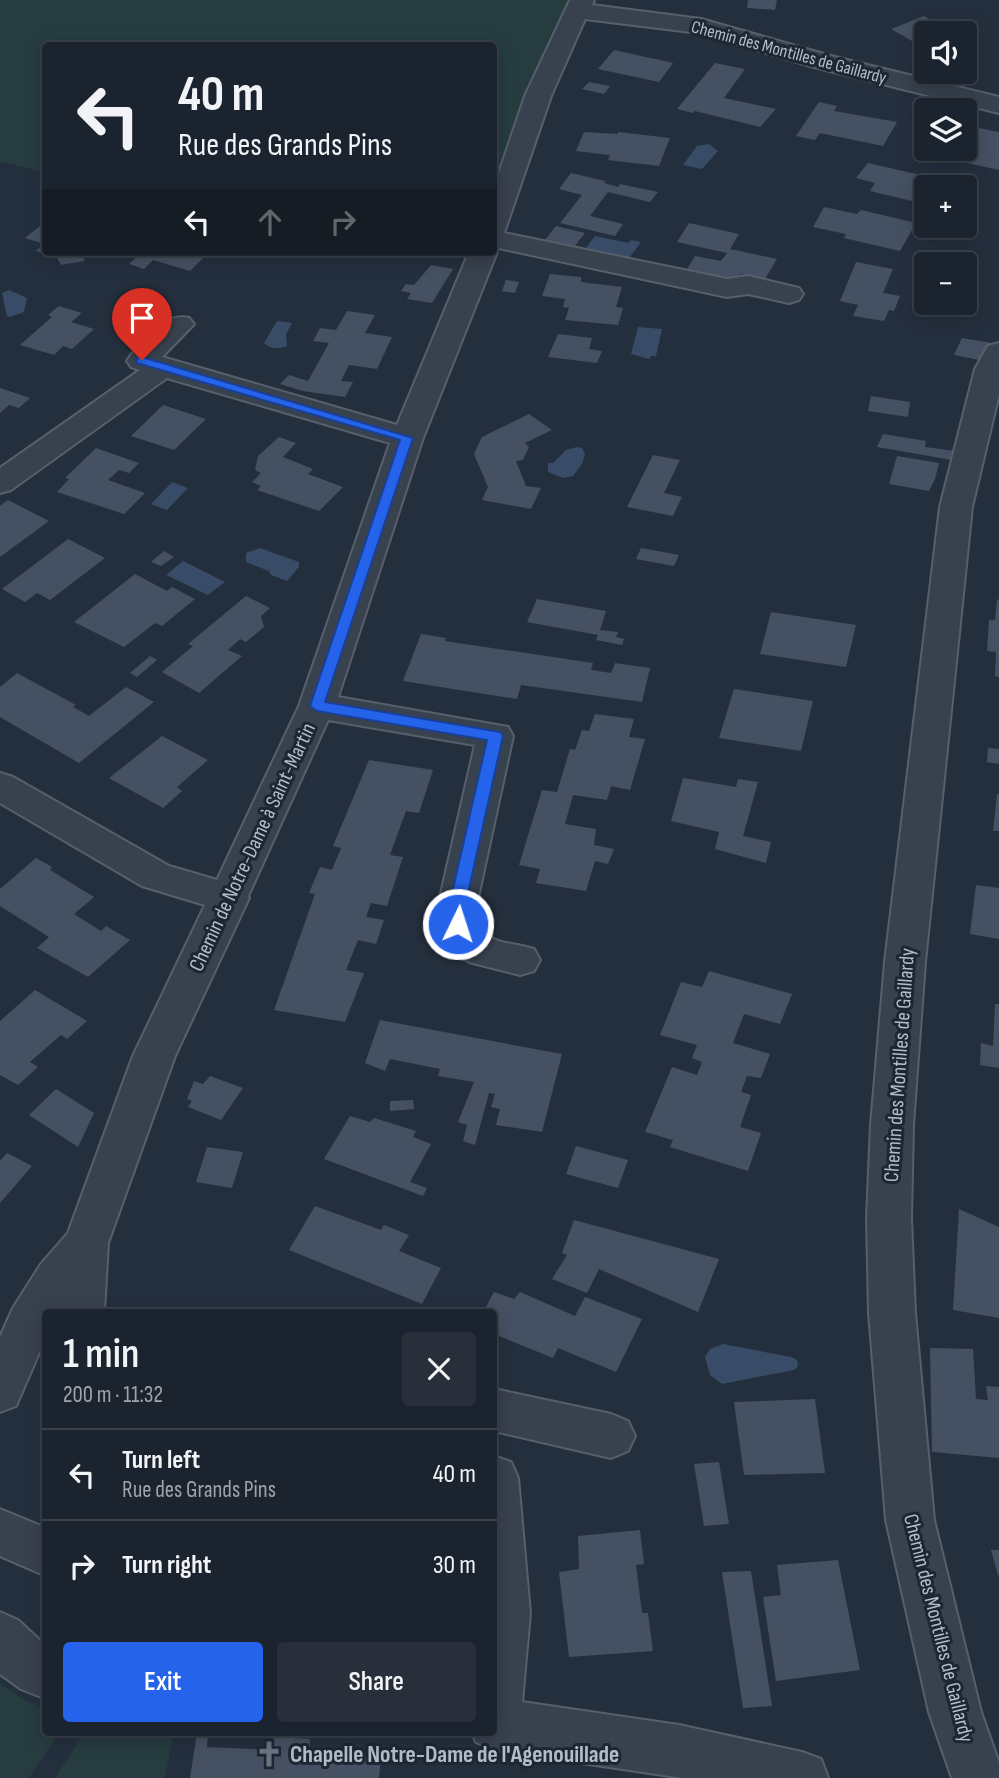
<!DOCTYPE html>
<meta charset="utf-8">
<style>
body{margin:0;font-family:"Sofia Sans Condensed",sans-serif;background:#282f3a;color:#f1f3f6;height:100vh;display:flex;flex-direction:column;font-size:26px;white-space:nowrap}
*{box-sizing:border-box;margin:0}
p{font-size:23px;color:#a0a4aa}
.icon{flex:none;width:38px;height:38px;fill:none;stroke:currentColor;stroke-width:2;stroke-linecap:round;stroke-linejoin:round}
.map{position:relative;flex:1;overflow:hidden}
.side{position:absolute;left:42px;top:1309px;width:455px;height:427px;display:flex;flex-direction:column;background:#1b232e;border-radius:7px;box-shadow:0 4px 18px #0003,0 0 0 2px #39404a}
.side>*{flex:none}
.top-card{position:absolute;left:42px;top:42px;width:455px;height:214px;border-radius:7px;box-shadow:0 4px 18px #0003,0 0 0 2px #39404a;background:#1b232e;color:#f1f3f6;overflow:hidden}
.controls{position:absolute;left:914px;top:21px;display:grid;gap:14px}
.controls a{display:grid;place-items:center;width:63px;height:63px;border-radius:7px;background:#1b232e;box-shadow:0 4px 18px #0003,0 0 0 2px #39404a;font-size:35px}
.pin{position:absolute;display:grid;place-items:center;width:60px;height:60px;color:#fff;margin:-72px -30px;border-radius:50% 50% 50% 0;rotate:-45deg;box-shadow:0 0 7px #0007}
.pin .icon{rotate:45deg}
.me{position:absolute;width:77px;margin:-38px;rotate:4deg;stroke-linejoin:round;filter:drop-shadow(0 0 5px #0008)}
.turn{display:flex;align-items:center;gap:24px;height:147px;padding:0 21px;font-size:32px}
.turn .icon{width:91px;height:91px;stroke-width:2.5}
.turn b{display:block;font-size:49px;line-height:60px}
.lanes{display:flex;align-items:center;height:66px;padding:0 21px;background:#0003;justify-content:center;gap:35px;direction:ltr}
.lanes .off{opacity:.35}
.round{display:grid;place-items:center;flex:none;width:74px;height:74px;border-radius:7px;background:#282f3a}
.overview{display:flex;align-items:center;justify-content:space-between;height:119px;padding:0 21px}
h1{font-size:42px;font-weight:600;line-height:52px}
.cta{display:flex;gap:14px;margin-top:auto;padding:14px 21px}
.cta a{flex:1;height:80px;border-radius:7px;background:#2563eb;color:#fff;font-size:28px;font-weight:600;line-height:80px;text-align:center}
.cta a+a{background:#282f3a;color:#f1f3f6}
ul{padding:0;list-style:none}
li{display:flex;align-items:center;gap:21px;height:91px;padding:0 21px;border-top:2px solid #39404a}
li div{flex:1}
li b{display:block;font-size:26px}
li em{font-style:normal}
.map>svg:first-child{display:block}
</style>
<div class="map">
<svg width="999" height="1778" viewBox="0 0 999 1778">
<rect width="100%" height="100%" fill="#242f3e"/>
<path fill="#263c3f" d="M0 0H580L494 200V46H46L45 172 0 162Z
M0 1683 28 1702 45 1707 46 1732 59 1733 29 1778H0Z
M97 1732 173 1733 165 1778H55L84 1734Z"/>
<path fill="#394c67" d="M709 144 718 151 702 169 683 165 697 146Z
M595 236 628 243 631 240 641 242 629 258 586 248Z
M9 290 27 298 24 312 10 317 7 316 2 293Z
M277 321 292 323 286 334 287 346C278 349 272 350 264 343Z
M638 327 662 329 656 356H651L649 359 631 354Z
M577 447 582 448 585 454 582 464 573 476 563 478 548 472V463H553L566 450Z
M172 482 188 488 167 510 151 504Z
M260 548 299 562V567L287 581 271 575 269 571 246 562V553Z
M183 561 225 582 208 595 166 575Z
M723 1344 791 1357 797 1360 798 1366 794 1370 722 1384 710 1375 705 1357 710 1349Z"/>
<path fill="#455162" d="M748 0H777L775 10 747 8Z
M924 16 954 33H926L924 48 891 29Z
M614 50 655 59 673 63 659 82 598 69Z
M715 63 745 69 724 98 776 109 760 127 695 111 693 113 677 109Z
M589 82 610 86 604 94 582 89Z
M819 102 837 106 834 111 897 122 883 146 820 133 815 140 796 136Z
M964 125 999 132V170L944 158 949 149H964Z
M584 132 617 134 618 132 670 138 659 166 608 160 610 155 576 151Z
M868 163 925 176 940 179 937 187H926V194L922 193 916 202 870 191 875 183 856 178Z
M571 173 605 181 604 183 618 187 620 184 658 192 650 202 608 192 590 216 623 224 615 236 560 223 582 195 559 189Z
M824 207 857 214 861 210 916 223 900 251 844 238 846 234 813 227Z
M46 221V252H81L85 261 61 265 56 256 36 251 44 244 25 238Z
M689 223 739 234 730 249 777 259 765 279 740 274 734 283 684 274 695 256 721 261 727 253 677 242Z
M556 226 585 233 575 246 545 240Z
M142 252H209L190 271 153 260 144 269 129 264Z
M856 262 893 269 883 293 900 296 894 311 889 310 884 321 853 316 858 305 840 301Z
M431 265 453 269 432 303 407 299 411 293 401 291 406 284 414 285Z
M550 274 581 277V282L622 287 616 307 623 308 618 325 565 320 569 308 563 307 565 299 542 296Z
M506 280 519 282 515 293 502 291Z
M59 306 82 313 71 322 94 329 72 349 63 346 54 355 20 345 52 317 48 315Z
M347 311 375 315 365 333 392 337 377 369 349 365 341 381 353 382 345 397 303 391 280 384 289 375 308 381 329 343 313 341 320 328 336 330Z
M558 334 592 338 589 349 602 351 597 363 548 357Z
M962 338 991 343 985 361 954 355Z
M0 388 30 398 19 408 9 405 0 413Z
M871 396 910 402 908 417 868 411Z
M163 405 206 419 174 450 131 436Z
M529 414 552 430 525 443 529 447 523 460 516 461 526 486 541 488 531 509 482 500 488 487 474 454 482 437Z
M883 434 926 441 925 447 955 451 952 460 877 447Z
M279 437 296 443 283 457 313 469 308 474 343 487 319 511 257 490 261 486 252 482 261 473 255 470 258 456Z
M96 448 139 463 129 473 119 470 108 480 145 493 124 514 57 492 69 479 65 478Z
M653 455 680 460 664 493 682 497 673 516 627 507Z
M897 456 939 463 935 479 929 491 889 484Z
M8 500 49 521 0 557V506Z
M68 539 105 558 50 600 37 593 25 602 2 589Z
M641 548 679 555 674 566 636 559Z
M164 551 174 557 161 566 151 562Z
M135 574 167 591 172 587 195 599 162 626 155 623 124 647 74 622Z
M246 596 270 608 261 616 264 627 246 642 240 639 228 650 242 656 199 693 162 672 193 646 188 644Z
M537 599 606 611 600 630 618 632 616 637 624 639 622 645 596 640 598 635 527 622Z
M997 599 999 600V677L995 676 996 652 987 651 989 620H995Z
M771 612 856 625 846 667 760 654Z
M421 634 446 638 445 641 593 663 591 670 611 673 615 663 650 668 642 702 521 685 517 699 459 690 403 681Z
M150 656 157 660 137 677 130 673Z
M17 673 76 705 73 707 89 716 126 687 154 702 79 763 0 717V687Z
M734 689 813 701 801 751 719 738Z
M595 714 634 719 629 737 645 739 630 790 611 786 607 800 573 795 565 824 596 829 594 845 614 849 608 864 595 861 586 891 536 883 540 869 519 865 542 790 557 792 570 749 575 750 582 730 589 731Z
M162 736 208 760 177 787 182 791 163 808 109 778Z
M988 748 999 749V764L987 762Z
M369 760 433 770 419 813 406 811 390 855 403 857 387 906 371 903 366 917 384 920 376 944 358 940 346 970 364 973 345 1022 274 1010 315 894 309 893 320 867 332 870 341 848 333 846Z
M683 778 736 787 738 779 758 782 743 836 771 842 766 863 715 849 719 832 671 821Z
M997 794H999V831H993Z
M36 858 52 867 50 870 94 897 74 914 101 931 106 926 130 940 88 977 37 948 49 937 0 906V889Z
M976 885 999 888V939L970 934Z
M709 971 792 994 780 1024 744 1014 733 1043 770 1054 761 1078 747 1076 741 1092 751 1095 740 1127 761 1133 748 1171 670 1147 673 1140 645 1132 672 1067 697 1075 702 1062 692 1058 697 1045 660 1035 681 982 702 987Z
M35 990 87 1021 67 1039 61 1035 30 1062 38 1067 18 1085 0 1075V1021Z
M995 1004H999V1068L980 1065 981 1043 993 1046Z
M380 1020 562 1054 542 1132 496 1125 500 1109 491 1107 495 1094 489 1093 475 1145 463 1141 467 1125 458 1122 474 1082 438 1076 440 1069 390 1059 385 1071 365 1063Z
M210 1076 243 1088 221 1120 188 1107 192 1101 187 1099 194 1081 203 1084Z
M56 1089 94 1113 78 1147 29 1115Z
M413 1100 414 1109 390 1111V1101Z
M350 1116 370 1122 374 1118 416 1131 413 1137 431 1144 410 1182 427 1188 423 1196 324 1159Z
M576 1146 628 1160 618 1188 566 1174Z
M207 1147 243 1152 232 1188 196 1182Z
M7 1153 32 1166 0 1203V1161Z
M315 1206 381 1230 384 1225 409 1235 399 1251 441 1268 422 1304 289 1250Z
M959 1209 999 1227V1318L953 1310Z
M574 1220 719 1259 698 1312 599 1269 587 1293 552 1279 567 1255 562 1253Z
M494 1292 514 1299 520 1292 575 1316 585 1297 642 1319 616 1372 558 1348 553 1358 494 1334V1312H483Z
M930 1348 973 1349 976 1399 988 1400 986 1386 999 1387V1458L932 1452Z
M815 1399 825 1473 744 1475 734 1402Z
M719 1462 729 1524 704 1526 694 1464Z
M640 1530 644 1564 636 1565 642 1613H648L653 1651 569 1657 559 1572 579 1569 578 1536Z
M991 1550H999V1575H998Z
M838 1560 860 1670 776 1681 763 1597 781 1595 777 1565Z
M751 1571 772 1706 743 1708 722 1572Z
M197 1733 208 1734 207 1747 271 1750 273 1737 310 1739 309 1753 381 1756 379 1778H190Z"/>
<g fill="none" stroke-linecap="round" stroke-linejoin="round">
<g stroke="#565f6c" stroke-width="4">
<path id="minor" d="M570 0H594L592 5 701 19 831 56 999 97V113L814 67 699 33 585 19 551 96 504 233 727 279 748 276 799 288 803 294 799 300 789 303 748 294 727 297 494 247 497 252 423 438 338 697 508 727 513 736 477 902C482 949 497 938 534 949L540 960 534 971 520 975 469 962 453 950 443 930 439 902 475 745 328 720 248 896 249 898 175 1056 108 1243 104 1312H46V1337L16 1406 0 1412V1337L13 1308 41 1264 68 1233 133 1056 205 905 142 886 0 803V773L13 777 169 866 217 880 299 706 390 443 167 378 11 490 0 493V468L140 370 131 367 127 361 131 355C148 338 164 312 189 318L194 324 162 357 397 425 469 252H494V188L525 96Z
M999 343V394L972 507 925 962 913 1125 911 1218 915 1313 934 1520 981 1712 999 1763V1778H952L929 1712 886 1520 869 1313 867 1218 871 1125 885 962 940 507 975 369 988 346Z
M494 1389 611 1414 628 1421 635 1436 628 1451 611 1458 494 1431Z
M494 1456 511 1462 518 1478 530 1613 522 1702 679 1725 802 1752 821 1759 828 1778H683L494 1750 476 1742 472 1732H494Z
M0 1509 46 1528V1576L0 1556Z
M0 1612 18 1620 46 1646V1699L21 1689 0 1674Z"/>
</g>
<use href="#minor" fill="#38414e" fill-rule="evenodd"/>
</g>
<path fill="#2563eb" stroke="#184099" stroke-width="2" d="M142 357 413 438 325 702 500 732 503 736 466 902 464 928H453L450 902 487 740 317 711 310 706 400 440 137 363V358Z"/>
<defs>
<g id="church-bare" transform="scale(2.1)"><path d="M-1.2-6h2.4v3.5h3.3v2.4h-3.3V6h-2.4V-.1h-3.3v-2.4h3.3Z" fill="#6b7280" stroke="#1d2633" stroke-width="2.5" paint-order="stroke"/></g>
</defs>
<g fill-rule="evenodd">
<use href="#church-bare" x="269" y="1754"/>
</g>
<g text-anchor="middle" stroke-width="6" stroke-linejoin="round" paint-order="stroke">
<g font-size="18" fill="#b4bcc9" stroke="#1d2633">
<text transform="translate(789 52) rotate(15)" y="6">Chemin des Montilles de Gaillardy</text>
</g>
<g font-size="21" fill="#b4bcc9" stroke="#1d2633">
<text transform="translate(252 847) rotate(-65)" y="7">Chemin de Notre-Dame à Saint-Martin</text>
<text transform="translate(899 1065) rotate(-86)" y="7">Chemin des Montilles de Gaillardy</text>
<text transform="translate(939 1628) rotate(76)" y="7">Chemin des Montilles de Gaillardy</text>
</g>
<g font-size="24" font-weight="bold" fill="#b4bcc9" stroke="#1d2633" text-anchor="start">
<text x="290" y="1762">Chapelle Notre-Dame de l'Agenouillade</text>
</g>
</g>
</svg>
<div class="controls">
<a><svg class="icon" aria-label="sound" viewBox="0 0 24 24"><path d="M4 9h4l5-4v14l-5-4H4zM17 9q2 3 0 6"/></svg></a>
<a><svg class="icon" aria-label="layers" viewBox="0 0 24 24"><path d="M12 4l9 5-9 5-9-5zM3 14l9 5 9-5"/></svg></a>
<a>+</a>
<a>−</a>
</div>
<div class="pin" style="left:142px;top:360px;background:#d93025"><svg class="icon" aria-label="arrive" viewBox="0 0 24 24"><path d="M6 21V4h12l-3 4 3 4H6"/></svg></div>
<svg class="me" style="left:458px;top:924px" viewBox="-20 -20 40 40"><circle r="17" fill="#2563eb" stroke="#fff" stroke-width="3"/><path d="M0-11L8 9 0 5-8 9z" fill="#fff"/></svg>
<div class="top-card">
<div class="turn"><svg class="icon" aria-label="left" viewBox="0 0 24 24"><path d="M17 20v-9H6M10 6l-5 5 5 5"/></svg><div><b>40 m</b>Rue des Grands Pins</div></div>
<div class="lanes"><svg class="icon" aria-label="left" viewBox="0 0 24 24"><path d="M17 20v-9H6M10 6l-5 5 5 5"/></svg><svg class="icon off" aria-label="ahead" viewBox="0 0 24 24"><path d="M12 20V5M6 11l6-6 6 6"/></svg><svg class="icon off" aria-label="right" viewBox="0 0 24 24"><path d="M7 20v-9h11M14 6l5 5-5 5"/></svg></div>
</div>
<section class="side">
<div class="overview"><div><h1>1 min</h1><p>200 m · 11:32</p></div><a class="round"><svg class="icon" aria-label="close" viewBox="0 0 24 24"><path d="M6 6l12 12M18 6L6 18"/></svg></a></div>
<ul>
<li><svg class="icon" aria-label="left" viewBox="0 0 24 24"><path d="M17 20v-9H6M10 6l-5 5 5 5"/></svg><div><b>Turn left</b><p>Rue des Grands Pins</p></div><em>40 m</em></li>
<li><svg class="icon" aria-label="right" viewBox="0 0 24 24"><path d="M7 20v-9h11M14 6l5 5-5 5"/></svg><div><b>Turn right</b></div><em>30 m</em></li>
</ul>
<div class="cta"><a>Exit</a><a>Share</a></div>
</section>
</div>
